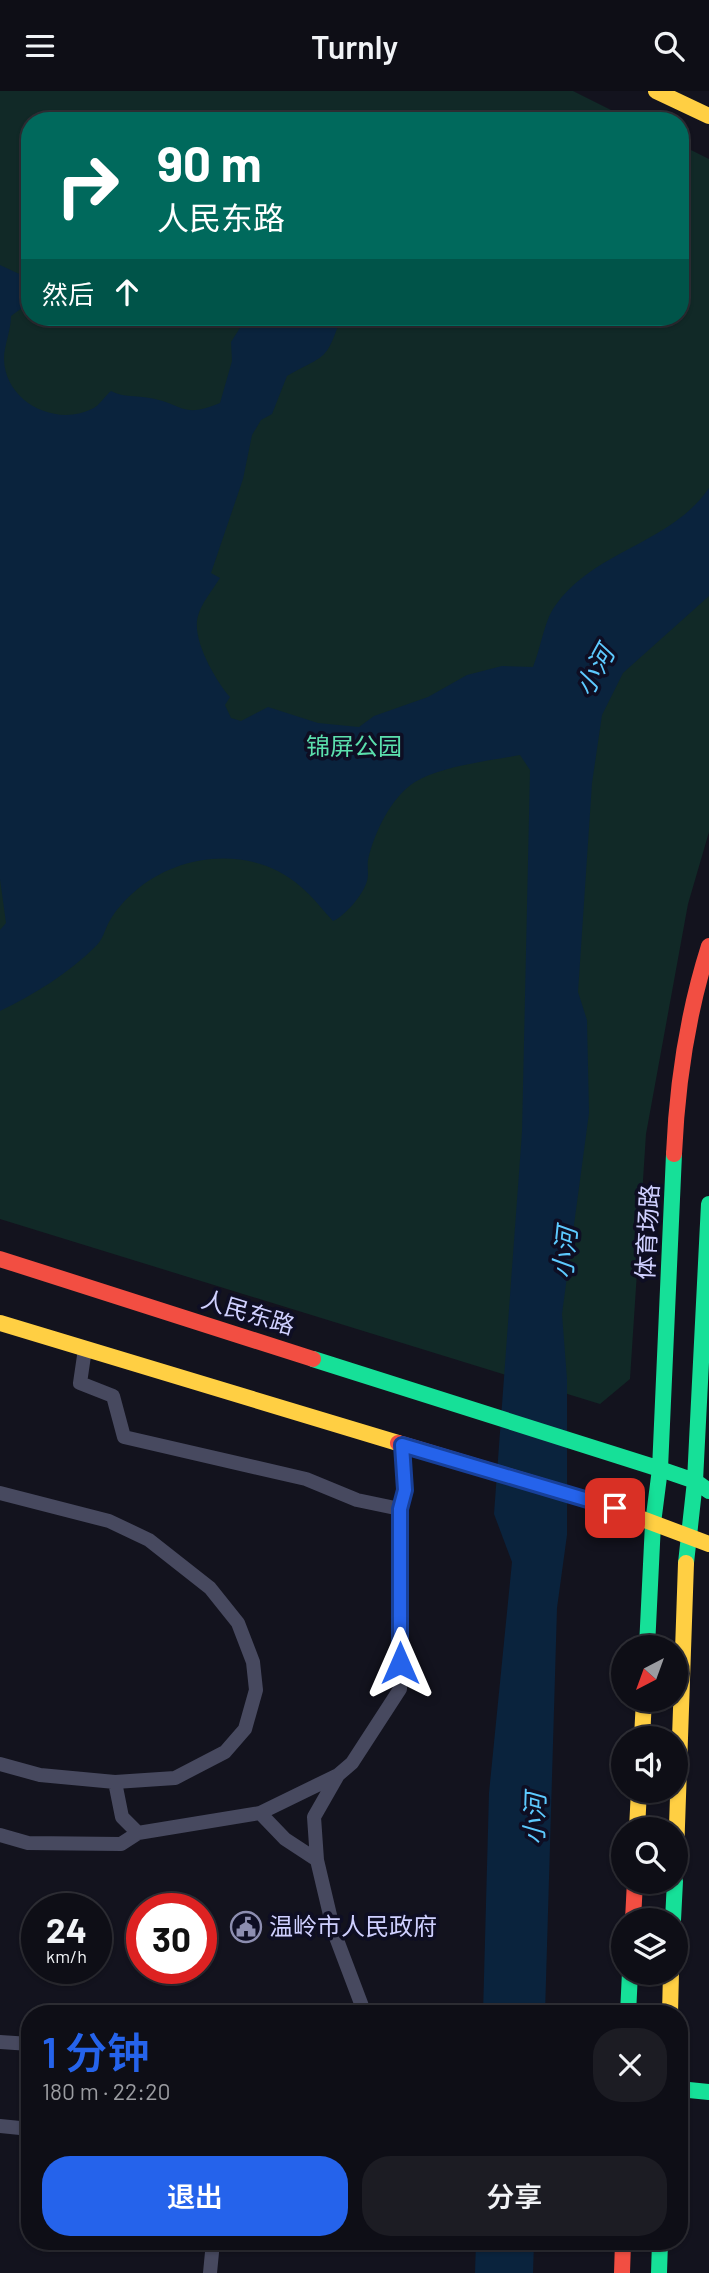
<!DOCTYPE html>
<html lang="zh">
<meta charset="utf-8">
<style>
body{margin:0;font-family:Barlow,"Noto Sans SC",sans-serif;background:#1c1c23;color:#f1f3f6;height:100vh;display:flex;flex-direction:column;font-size:26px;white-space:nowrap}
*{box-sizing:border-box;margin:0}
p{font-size:23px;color:#9b9ca1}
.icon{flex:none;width:38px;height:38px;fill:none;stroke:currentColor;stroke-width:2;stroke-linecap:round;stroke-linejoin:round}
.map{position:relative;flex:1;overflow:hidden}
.side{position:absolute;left:21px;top:1914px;width:667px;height:245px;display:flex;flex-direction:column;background:#0e0e16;border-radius:28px;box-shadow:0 2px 5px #0004,0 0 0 2px #2e2e35}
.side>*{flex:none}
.hud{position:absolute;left:21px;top:21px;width:668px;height:214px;border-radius:28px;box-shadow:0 2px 5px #0004,0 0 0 2px #2e2e35;background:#00695c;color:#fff;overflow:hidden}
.needle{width:46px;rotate:221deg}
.fabs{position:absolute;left:611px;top:1544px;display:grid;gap:14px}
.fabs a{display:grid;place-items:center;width:77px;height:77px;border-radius:50%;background:#0e0e16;box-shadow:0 2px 5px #0004,0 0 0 2px #2e2e35;font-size:35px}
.speed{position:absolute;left:21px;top:1802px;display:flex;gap:14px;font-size:35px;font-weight:700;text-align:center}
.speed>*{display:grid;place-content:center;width:91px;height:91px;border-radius:50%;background:#0e0e16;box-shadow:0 2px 5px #0004,0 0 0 2px #2e2e35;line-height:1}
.speed small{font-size:18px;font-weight:400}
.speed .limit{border:10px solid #d22;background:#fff;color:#111}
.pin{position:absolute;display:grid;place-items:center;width:60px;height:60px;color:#fff;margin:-30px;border-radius:14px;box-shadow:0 4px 10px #0006}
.me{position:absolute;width:77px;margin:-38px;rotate:0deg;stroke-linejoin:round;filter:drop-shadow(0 0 5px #0008)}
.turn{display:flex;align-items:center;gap:24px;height:147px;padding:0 21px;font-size:32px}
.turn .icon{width:91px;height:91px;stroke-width:2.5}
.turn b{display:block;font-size:49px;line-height:60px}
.then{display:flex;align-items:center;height:66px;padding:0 21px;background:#0003;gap:14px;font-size:26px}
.round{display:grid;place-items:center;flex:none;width:74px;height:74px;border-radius:28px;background:#1c1c23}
.summary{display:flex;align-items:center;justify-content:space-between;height:119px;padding:0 21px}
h1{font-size:42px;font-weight:600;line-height:52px;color:#2563eb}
.button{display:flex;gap:14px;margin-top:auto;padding:14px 21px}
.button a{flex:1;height:80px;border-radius:28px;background:#2563eb;color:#fff;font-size:28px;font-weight:600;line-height:80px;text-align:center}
.button a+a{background:#1c1c23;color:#f1f3f6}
header{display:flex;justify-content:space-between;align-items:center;height:91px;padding:0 21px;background:#0e0e16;font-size:32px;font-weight:600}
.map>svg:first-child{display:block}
</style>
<header><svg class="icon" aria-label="menu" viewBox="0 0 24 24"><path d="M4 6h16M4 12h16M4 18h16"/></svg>Turnly<svg class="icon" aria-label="search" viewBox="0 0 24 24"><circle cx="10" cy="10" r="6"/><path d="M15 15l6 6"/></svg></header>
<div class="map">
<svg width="709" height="2182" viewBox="0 0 709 2182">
<rect width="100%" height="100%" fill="#13131e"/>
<path fill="#112927" d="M0 0H573L633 30H30V226H681V54L709 68V741L688 813 646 1043 630 1288 600 1313 0 1128Z"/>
<path fill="#0a233d" d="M0 174 30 188V211L11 225C11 240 4 254 4 268 5 311 55 336 92 318 99 315 105 305 111 300 125 307 135 304 150 307 183 313 182 328 220 312L232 270 231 251 247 226H341C326 271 326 263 287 285L272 323 261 329 252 344 243 388 211 482 220 487C213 498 201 513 198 525 191 548 216 590 230 606L225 614 231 627 241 630 268 616 318 632 359 636 374 625 428 606 467 584 502 575 533 576C541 557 544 530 555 515 594 459 671 453 709 397V505L623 582 602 624 592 692 578 901 587 929 589 1022 562 1223 567 1288V1444L557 1517 545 1923H483L489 1702 512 1471 494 1423 522 1041 530 679 520 664C489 670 441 675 415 691 391 706 374 742 368 769 367 776 369 784 367 790 363 804 345 825 333 830 322 818 312 805 300 795 253 754 178 761 133 802 124 810 115 820 109 831 105 838 103 848 97 854 69 882 35 903 0 920V839L6 832 0 788Z
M476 2151H534L533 2182H475Z"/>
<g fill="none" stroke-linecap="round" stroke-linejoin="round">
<path stroke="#47495f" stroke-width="14" d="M85 1258 80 1292 113 1305 124 1346 306 1388 357 1409 400 1418
M0 1402 109 1430 149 1449 210 1497 238 1532 253 1571 256 1599 245 1638 225 1661 175 1687 115 1691 40 1684 0 1673
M338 1684 314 1726 317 1769 334 1841 365 1923
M115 1691 122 1726 138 1742 260 1722 338 1684 352 1672 400 1598V1418L405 1399 402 1354
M260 1722 285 1748 317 1769
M0 1744 28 1752 121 1753 138 1742
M0 1951 30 1953
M0 2035 30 2038
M210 2182 213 2151"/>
<path stroke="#16e098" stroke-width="16" d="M313 1268 660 1378 695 1390 709 1400
M686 1472 695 1390 709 1113
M647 1556 653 1432 660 1378 674 1063
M673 1829 675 1790
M628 1923 630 1881
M679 1998 709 2001
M659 2182 660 2151"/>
<path stroke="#ffcf43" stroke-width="16" d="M656 0 709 25
M0 1232 398 1352
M605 1414 709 1453
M642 1647 644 1608
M637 1738 639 1699
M676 1764 686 1472
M670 1923 671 1881"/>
<path stroke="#f24e42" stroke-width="16" d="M674 1063C677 994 688 921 709 855
M0 1168 313 1268
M398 1352 605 1414
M633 1829 635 1790
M622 2182 623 2151"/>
</g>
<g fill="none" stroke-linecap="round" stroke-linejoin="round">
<g stroke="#184099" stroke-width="18">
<path id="route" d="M400 1572V1418L405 1399 402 1354 615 1417"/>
</g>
<use href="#route" stroke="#2563eb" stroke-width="12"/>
</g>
<defs>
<g id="civic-ring" transform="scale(1.575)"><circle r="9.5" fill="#0e0e23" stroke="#8d8eb0" stroke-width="1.5"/><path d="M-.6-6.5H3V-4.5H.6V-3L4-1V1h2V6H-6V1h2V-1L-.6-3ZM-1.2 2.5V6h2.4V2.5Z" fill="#8d8eb0"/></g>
</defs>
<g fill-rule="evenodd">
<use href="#civic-ring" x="246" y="1836"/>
</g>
<g text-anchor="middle" stroke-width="7" stroke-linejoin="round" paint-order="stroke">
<g font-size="24" fill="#5be0ad" stroke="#0e0e23">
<text x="354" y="664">锦屏公园</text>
</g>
<g font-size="24" fill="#cfd0ff" stroke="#0e0e23">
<text transform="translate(648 1141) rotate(-87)" y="8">体育场路</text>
<text transform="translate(248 1222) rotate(17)" y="8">人民东路</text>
</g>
<g font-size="24" fill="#cfd0ff" stroke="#0e0e23" text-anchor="start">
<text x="269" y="1844">温岭市人民政府</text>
</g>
<g font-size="26" font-style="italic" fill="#5dcaff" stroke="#0e0e23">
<text transform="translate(595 580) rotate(-61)" y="9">小河</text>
<text transform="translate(565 1162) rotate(-84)" y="9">小河</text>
<text transform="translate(535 1728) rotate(-88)" y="9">小河</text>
</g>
</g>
</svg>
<div class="fabs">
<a><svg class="needle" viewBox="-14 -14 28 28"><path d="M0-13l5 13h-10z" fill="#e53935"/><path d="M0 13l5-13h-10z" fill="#9b9ca1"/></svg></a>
<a><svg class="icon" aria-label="sound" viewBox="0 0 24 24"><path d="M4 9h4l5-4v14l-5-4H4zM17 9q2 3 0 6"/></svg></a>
<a><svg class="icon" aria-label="search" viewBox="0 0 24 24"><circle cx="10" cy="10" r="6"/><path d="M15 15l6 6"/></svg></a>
<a><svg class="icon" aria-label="layers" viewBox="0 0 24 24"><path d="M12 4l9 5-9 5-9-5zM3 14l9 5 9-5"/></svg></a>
</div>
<div class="speed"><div>24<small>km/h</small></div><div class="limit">30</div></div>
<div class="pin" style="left:615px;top:1417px;background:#d93025"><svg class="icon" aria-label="arrive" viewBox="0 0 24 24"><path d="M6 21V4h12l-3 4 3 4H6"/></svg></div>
<svg class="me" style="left:400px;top:1572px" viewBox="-20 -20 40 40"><path d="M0-17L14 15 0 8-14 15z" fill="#2563eb" stroke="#fff" stroke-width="4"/></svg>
<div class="hud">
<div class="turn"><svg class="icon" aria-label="right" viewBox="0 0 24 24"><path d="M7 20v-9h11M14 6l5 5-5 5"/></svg><div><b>90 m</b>人民东路</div></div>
<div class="then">然后<svg class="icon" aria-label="ahead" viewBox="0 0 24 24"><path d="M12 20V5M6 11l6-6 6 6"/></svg></div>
</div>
<section class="side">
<div class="summary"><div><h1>1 分钟</h1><p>180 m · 22:20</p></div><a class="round"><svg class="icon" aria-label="close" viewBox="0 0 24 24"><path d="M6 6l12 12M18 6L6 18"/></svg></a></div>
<div class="button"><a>退出</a><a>分享</a></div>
</section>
</div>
